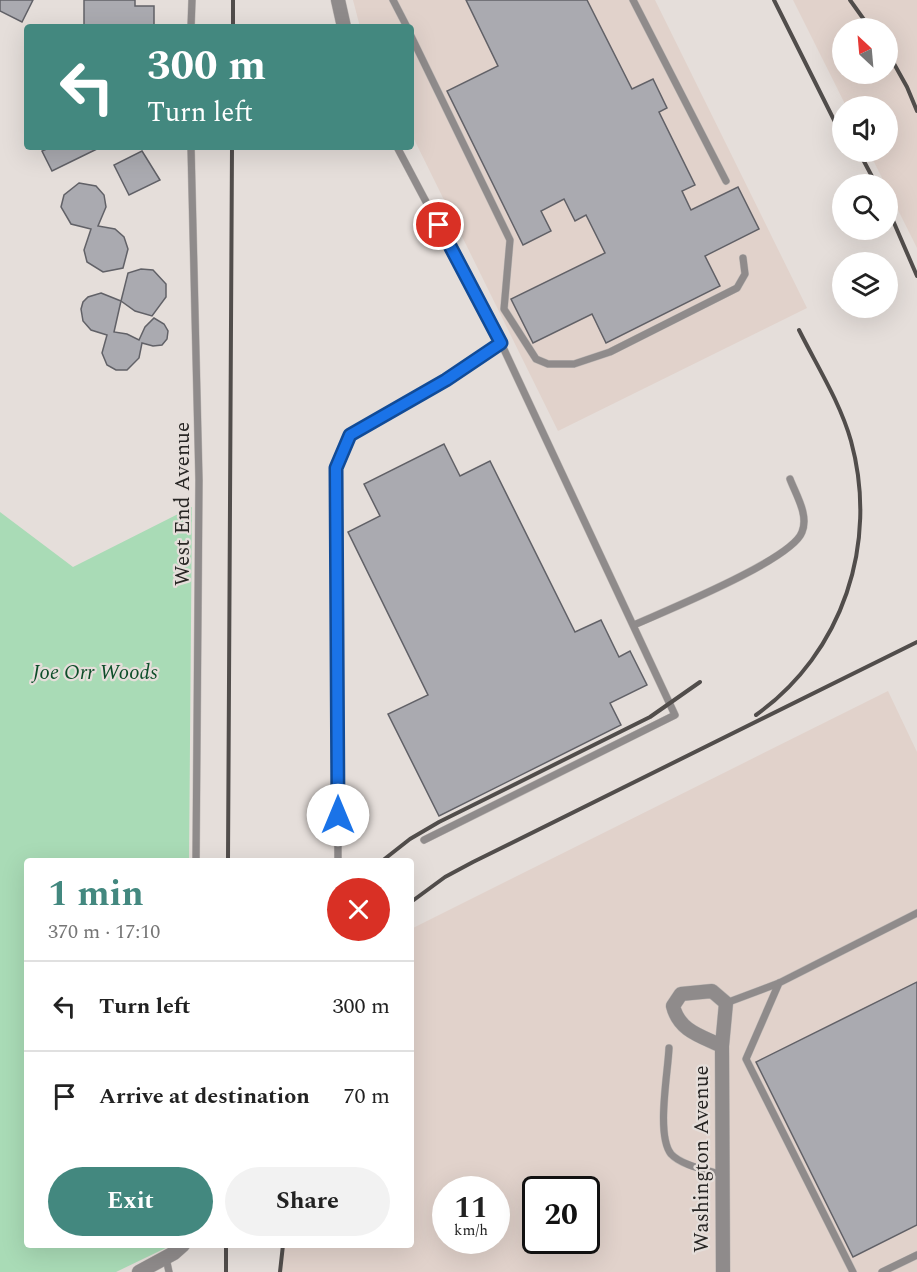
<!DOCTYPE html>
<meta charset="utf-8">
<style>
body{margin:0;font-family:Spectral,serif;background:#f2f2f2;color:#222;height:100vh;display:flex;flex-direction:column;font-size:22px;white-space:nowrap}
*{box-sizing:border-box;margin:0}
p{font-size:20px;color:#767676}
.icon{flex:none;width:33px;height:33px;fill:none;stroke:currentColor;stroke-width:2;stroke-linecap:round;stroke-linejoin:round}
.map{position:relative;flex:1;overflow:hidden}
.details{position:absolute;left:24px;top:858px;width:390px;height:390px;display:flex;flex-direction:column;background:#fff;border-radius:6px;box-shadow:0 6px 24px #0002}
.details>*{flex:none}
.top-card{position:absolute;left:24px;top:24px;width:390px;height:126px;border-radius:6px;box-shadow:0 6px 24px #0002;background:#43887f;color:#fff;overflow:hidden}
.needle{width:39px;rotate:334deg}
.buttons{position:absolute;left:832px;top:18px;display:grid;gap:12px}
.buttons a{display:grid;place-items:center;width:66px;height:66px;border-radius:50%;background:#fff;box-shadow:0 6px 24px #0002;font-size:30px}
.speed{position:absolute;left:432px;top:1176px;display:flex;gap:12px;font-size:30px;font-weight:700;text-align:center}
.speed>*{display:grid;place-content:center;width:78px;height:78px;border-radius:50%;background:#fff;box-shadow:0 6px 24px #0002;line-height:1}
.speed small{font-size:15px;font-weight:400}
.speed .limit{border:3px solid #111;border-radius:9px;background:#fff;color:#111}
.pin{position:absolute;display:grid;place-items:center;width:51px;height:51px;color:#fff;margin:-26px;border:3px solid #fff;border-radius:50%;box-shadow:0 2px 6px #0007}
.me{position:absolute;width:66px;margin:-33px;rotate:0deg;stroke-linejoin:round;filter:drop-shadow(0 0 4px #0008)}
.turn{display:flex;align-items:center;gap:21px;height:126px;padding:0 24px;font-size:27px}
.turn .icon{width:78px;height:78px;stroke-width:2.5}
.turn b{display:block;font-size:42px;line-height:51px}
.round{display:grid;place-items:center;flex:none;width:63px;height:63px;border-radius:32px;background:#f2f2f2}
.summary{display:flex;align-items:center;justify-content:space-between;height:102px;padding:0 24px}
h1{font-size:36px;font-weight:700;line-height:45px;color:#43887f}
.cta{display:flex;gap:12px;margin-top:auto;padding:12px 24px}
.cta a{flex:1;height:69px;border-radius:36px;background:#43887f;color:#fff;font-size:24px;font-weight:700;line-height:69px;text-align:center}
.cta a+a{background:#f2f2f2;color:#222}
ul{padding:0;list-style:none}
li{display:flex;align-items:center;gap:18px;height:90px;padding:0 24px;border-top:2px solid #e0e0e0}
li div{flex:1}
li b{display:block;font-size:22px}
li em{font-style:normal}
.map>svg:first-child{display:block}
</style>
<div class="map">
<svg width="917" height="1272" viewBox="0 0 917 1272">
<rect width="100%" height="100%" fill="#e5deda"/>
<path fill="#e1d2cb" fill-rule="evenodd" d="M353 0H655L807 308 558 431 411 133V27H360Z
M793 0H917V248L888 190V184H885L869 152H888V106H846ZM843 28H888V74H843Z
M888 691 917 752V1272H278L285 1245H411V929ZM446 1190H496V1240H446ZM536 1190H586V1240H536Z"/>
<path fill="#a9dbb6" d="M192 507 189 861H27V1245H172L116 1272H0V512L73 567Z"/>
<path fill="#aaaab0" stroke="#616167" stroke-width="1.5" d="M0 0H33L22 22 0 11Z
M84 0H135V6H154V27H84Z
M466 0H587L632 89 653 79 667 108 659 112 695 185 682 191 691 210 738 187 759 229 705 256 720 286 606 343 592 314 533 343 511 299 605 253 586 215 575 221 564 199 541 211 551 231 523 245 447 91 498 66Z
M51 147H101L52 171 42 151Z
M142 151 160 180 129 195 114 165Z
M79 183 96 186 104 195 106 207 98 226 115 229 124 237 128 249 123 268 103 272 87 262 84 250 91 229 71 224 61 207 64 195Z
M141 269 153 270 166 284V297L152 316 135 311 121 301 128 273Z
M101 293 121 301 114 332 127 334 139 340 145 327 154 318 164 324 168 331 167 339 162 345 153 346 142 343 139 358 127 370H116L107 365 102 353 107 335 91 330 83 321 81 309 83 302 88 297Z
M444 444 460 476 490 461 575 632 601 620 619 657 630 651 647 685 610 703 621 725 439 816 388 714 428 695 348 532 380 516 364 484Z
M917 982V1225L853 1257 756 1062Z"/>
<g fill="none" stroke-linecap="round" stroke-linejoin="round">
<g stroke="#bfb9b6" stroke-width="8">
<path id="service" d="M393 0 407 27
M633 0 726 181
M191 27 192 0
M411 36 510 240 504 309 536 359 548 364H574L610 352 737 288 745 274 743 258
M191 147 199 480 196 861
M397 147 501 343 675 715 424 840
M634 625C665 611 792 560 802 532 809 515 796 495 790 479
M338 861 336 468 350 435 446 379 501 343
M779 983 746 1059 853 1272
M726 1003 779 983 917 913
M669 1048C668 1073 656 1135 671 1154 682 1166 708 1170 723 1175
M166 1258 169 1272
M882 1272 917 1255"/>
</g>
<g stroke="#bfb9b6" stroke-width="15">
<path id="minor" d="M338 0 344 27
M722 1046C701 1036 679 1031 673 1006L681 994 712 991 726 1003 722 1046 723 1272
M139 1272 174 1253 183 1245"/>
</g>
<use href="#service" stroke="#8f8b8b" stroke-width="7"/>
<use href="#minor" stroke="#8f8b8b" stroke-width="14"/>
<path stroke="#514d4b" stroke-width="4" d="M774 0 843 138
M850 0 870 28
M233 27V0
M888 53 907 87 917 111
M859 152 876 184
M888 209 917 276
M756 715C843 653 879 543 851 441 840 402 817 366 799 330
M228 861 232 147
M382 861 410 839 439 822 650 717 700 682
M411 902 445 877 473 862 917 642
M226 1272V1245
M280 1272 283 1245"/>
</g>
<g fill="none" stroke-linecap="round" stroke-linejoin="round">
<g stroke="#114b97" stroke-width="15">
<path id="route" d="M338 815 336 468 350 435 446 380 501 343 439 225"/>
</g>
<use href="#route" stroke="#1a73e8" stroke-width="10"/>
</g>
<g text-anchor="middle" stroke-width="4.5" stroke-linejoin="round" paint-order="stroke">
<g font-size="21" fill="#282624" stroke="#e5deda">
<text transform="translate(182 504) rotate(-90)" y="7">West End Avenue</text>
<text transform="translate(701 1159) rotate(-90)" y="7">Washington Avenue</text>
</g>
<g font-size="21" font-style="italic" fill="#0d4d29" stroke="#e5deda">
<text x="95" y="679">Joe Orr Woods</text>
</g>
</g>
</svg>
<div class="buttons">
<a><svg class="needle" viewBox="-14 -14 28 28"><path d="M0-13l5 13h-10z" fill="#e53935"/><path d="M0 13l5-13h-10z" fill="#767676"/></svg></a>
<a><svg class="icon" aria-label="sound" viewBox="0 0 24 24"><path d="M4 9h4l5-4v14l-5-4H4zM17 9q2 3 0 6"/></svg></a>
<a><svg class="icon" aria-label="search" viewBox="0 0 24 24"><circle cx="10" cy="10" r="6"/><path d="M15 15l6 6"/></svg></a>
<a><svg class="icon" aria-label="layers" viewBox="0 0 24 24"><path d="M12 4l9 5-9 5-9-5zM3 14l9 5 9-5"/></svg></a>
</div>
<div class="speed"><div>11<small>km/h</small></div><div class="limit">20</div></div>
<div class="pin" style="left:439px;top:225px;background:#d93025"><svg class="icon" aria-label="arrive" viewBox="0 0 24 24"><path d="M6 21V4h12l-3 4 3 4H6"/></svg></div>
<svg class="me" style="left:338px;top:815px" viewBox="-20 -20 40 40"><circle r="19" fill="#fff"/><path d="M0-13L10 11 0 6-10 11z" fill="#1a73e8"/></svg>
<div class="top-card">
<div class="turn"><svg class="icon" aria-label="left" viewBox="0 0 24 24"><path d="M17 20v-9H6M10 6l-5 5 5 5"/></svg><div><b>300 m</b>Turn left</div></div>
</div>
<section class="details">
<div class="summary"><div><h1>1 min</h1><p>370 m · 17:10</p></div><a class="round" style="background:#d93025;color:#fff"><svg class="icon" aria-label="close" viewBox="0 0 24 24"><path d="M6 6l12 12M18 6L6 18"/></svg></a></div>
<ul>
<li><svg class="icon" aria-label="left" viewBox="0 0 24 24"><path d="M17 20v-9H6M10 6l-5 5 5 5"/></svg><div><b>Turn left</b></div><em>300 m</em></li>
<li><svg class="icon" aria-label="arrive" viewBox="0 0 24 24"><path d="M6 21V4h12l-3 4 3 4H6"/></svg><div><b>Arrive at destination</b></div><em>70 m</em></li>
</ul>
<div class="cta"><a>Exit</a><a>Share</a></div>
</section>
</div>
